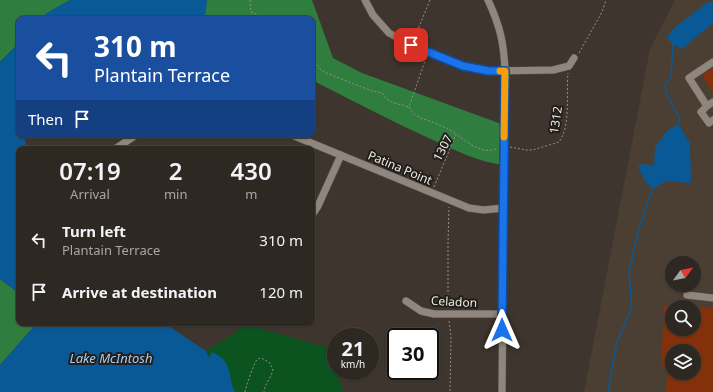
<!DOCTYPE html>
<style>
body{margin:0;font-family:"Noto Sans",sans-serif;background:#36302a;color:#f1f3f6;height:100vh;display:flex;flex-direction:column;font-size:15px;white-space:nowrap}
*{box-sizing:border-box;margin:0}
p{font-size:13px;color:#a7a6a5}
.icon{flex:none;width:22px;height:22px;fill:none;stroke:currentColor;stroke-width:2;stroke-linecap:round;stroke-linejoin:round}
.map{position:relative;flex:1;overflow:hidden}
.side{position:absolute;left:16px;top:146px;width:299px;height:180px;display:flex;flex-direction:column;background:#2e2822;border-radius:8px;box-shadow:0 1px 3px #0004,0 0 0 1px #494440}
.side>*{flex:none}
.banner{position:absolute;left:16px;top:16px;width:299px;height:122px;border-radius:8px;box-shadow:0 1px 3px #0004,0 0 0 1px #494440;background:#1a4fa0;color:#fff;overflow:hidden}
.needle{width:26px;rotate:57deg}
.fabs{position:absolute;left:665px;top:256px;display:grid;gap:8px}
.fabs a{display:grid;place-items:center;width:36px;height:36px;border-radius:50%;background:#2e2822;box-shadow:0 1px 3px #0004,0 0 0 1px #494440;font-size:20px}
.speed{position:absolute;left:327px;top:328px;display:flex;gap:8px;font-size:20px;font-weight:700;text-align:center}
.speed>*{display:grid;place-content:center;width:52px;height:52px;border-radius:50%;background:#2e2822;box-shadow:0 1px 3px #0004,0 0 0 1px #494440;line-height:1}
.speed small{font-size:10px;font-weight:400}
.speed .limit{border:2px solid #111;border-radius:6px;background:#fff;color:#111}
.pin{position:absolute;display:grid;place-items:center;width:34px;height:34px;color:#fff;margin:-17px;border-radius:8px;box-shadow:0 2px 6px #0006}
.me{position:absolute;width:44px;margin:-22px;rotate:0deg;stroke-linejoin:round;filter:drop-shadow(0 0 3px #0008)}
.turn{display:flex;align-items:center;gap:14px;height:84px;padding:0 12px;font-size:18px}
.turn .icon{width:52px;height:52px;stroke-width:2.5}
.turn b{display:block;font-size:28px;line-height:34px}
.then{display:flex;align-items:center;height:38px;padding:0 12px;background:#0003;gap:8px;font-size:15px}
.eta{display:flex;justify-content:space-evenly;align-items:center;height:68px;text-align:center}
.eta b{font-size:24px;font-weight:600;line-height:28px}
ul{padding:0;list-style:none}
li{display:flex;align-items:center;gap:12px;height:52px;padding:0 12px}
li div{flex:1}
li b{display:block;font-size:15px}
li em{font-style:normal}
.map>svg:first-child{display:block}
</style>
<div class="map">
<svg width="713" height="392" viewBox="0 0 713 392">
<rect width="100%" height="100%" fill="#3e362e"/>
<path fill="#4a3f32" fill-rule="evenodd" d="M675 0H713V392H584L650 49ZM672 263H694V285H672ZM672 307H694V329H672ZM672 351H694V373H672Z"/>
<path fill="#0b531f" d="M247 325 329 348 343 392H201L205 387 206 351Z"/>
<path fill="#307e3f" d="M0 0H70L47 13 42 19H19V43L0 62Z
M184 0H312L333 58 362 73 504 125V165C479 162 457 151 435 141 393 122 353 101 312 80V19H174Z
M0 279 19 293V323H37L0 365Z"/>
<path fill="#0a5997" d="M70 0H207L205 19H42L47 13Z
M708 2 713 3V23L682 49 673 44 667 38 674 28Z
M19 43V135H24L27 149H19V293L0 279V62Z
M678 124 690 143 691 183 666 181 653 189 645 181 638 166 644 164 654 166 655 147 667 131Z
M37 323H164L206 351 209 358 212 352C216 354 220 356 223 359 232 368 229 382 235 392H0V365Z"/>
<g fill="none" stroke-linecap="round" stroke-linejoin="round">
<path stroke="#0a5997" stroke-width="1.5" d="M673 44 671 77 665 85 667 95 680 119 677 126
M609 392V385L617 342 632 307 629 272 638 232 653 187"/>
</g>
<path fill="#83300b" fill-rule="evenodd" d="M713 68V93L702 75Z
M664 305H672V329H694V307L713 308V392H666L668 368H661ZM672 351H694V373H672Z"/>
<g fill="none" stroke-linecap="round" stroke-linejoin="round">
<g stroke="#59534c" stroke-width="8">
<path id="minor" d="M365 0 373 15 389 33 411 45 463 66 489 71 553 70 569 66 574 58
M488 0C500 26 504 43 505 71L502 392
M713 62 689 78 707 106 713 102
M707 106 701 112 709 123 713 120
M292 135 469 208 484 210 503 208
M115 149 136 135
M312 215 318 206 341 155
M687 295 713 298
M406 301 421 311 434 314H503"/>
</g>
<path stroke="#968f89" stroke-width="1" stroke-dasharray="2 2" stroke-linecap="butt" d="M250 0 251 12 258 15 262 19
M414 39 430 0
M579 53 602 12 606 0
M426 58 409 107C414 118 425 119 435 123 442 126 449 129 455 133
M312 59 320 69 324 72 372 91 382 93C390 105 395 102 408 107
M510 147 526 150H533L559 142C571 126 566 93 568 73
M434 187 456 134C467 142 484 156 498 148
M448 308V243L449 207
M449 321 451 336 450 392
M245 392C245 389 254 364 256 361 258 358 258 359 261 358L269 362 273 369C272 377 265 383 264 392"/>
<use href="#minor" stroke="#8f877d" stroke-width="7"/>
</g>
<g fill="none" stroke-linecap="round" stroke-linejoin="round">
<g stroke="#114b97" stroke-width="10">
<path id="route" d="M411 45 463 66 489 71H505L502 330"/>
</g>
<use href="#route" stroke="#1a73e8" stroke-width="7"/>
<path stroke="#f59e0b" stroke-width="7" d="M500 71H505L504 137"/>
</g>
<g text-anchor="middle" stroke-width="4" stroke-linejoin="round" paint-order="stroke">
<g font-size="12" fill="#f0ebe6" stroke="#221e1a">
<text transform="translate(556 120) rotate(-81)" y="4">1312</text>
<text transform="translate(443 148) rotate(-63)" y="4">1307</text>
<text transform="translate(400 168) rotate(23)" y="4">Patina Point</text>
<text transform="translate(454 302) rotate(3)" y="4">Celadon</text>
</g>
<g font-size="13" font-style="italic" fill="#aaccef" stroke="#221e1a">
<text x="111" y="363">Lake McIntosh</text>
</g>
</g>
</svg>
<div class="fabs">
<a><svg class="needle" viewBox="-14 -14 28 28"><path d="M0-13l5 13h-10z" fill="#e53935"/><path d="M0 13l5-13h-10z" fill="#a7a6a5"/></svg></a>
<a><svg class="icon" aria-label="search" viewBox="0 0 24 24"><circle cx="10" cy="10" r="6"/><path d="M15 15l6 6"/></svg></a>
<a><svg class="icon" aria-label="layers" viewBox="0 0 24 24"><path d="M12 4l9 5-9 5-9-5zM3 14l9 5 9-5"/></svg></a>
</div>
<div class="speed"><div>21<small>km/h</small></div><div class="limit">30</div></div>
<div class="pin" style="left:411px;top:45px;background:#d93025"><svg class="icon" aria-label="arrive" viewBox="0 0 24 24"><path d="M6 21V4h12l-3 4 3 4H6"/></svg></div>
<svg class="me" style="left:502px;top:330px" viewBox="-20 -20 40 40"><path d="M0-17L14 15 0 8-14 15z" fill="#1a73e8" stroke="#fff" stroke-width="4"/></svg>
<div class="banner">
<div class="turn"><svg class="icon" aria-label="left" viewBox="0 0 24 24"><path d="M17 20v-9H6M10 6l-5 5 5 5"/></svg><div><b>310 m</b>Plantain Terrace</div></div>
<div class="then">Then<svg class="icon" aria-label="arrive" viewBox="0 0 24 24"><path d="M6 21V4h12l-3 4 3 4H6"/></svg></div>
</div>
<section class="side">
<div class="eta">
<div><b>07:19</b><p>Arrival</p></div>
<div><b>2</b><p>min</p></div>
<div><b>430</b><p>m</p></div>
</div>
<ul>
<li><svg class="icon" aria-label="left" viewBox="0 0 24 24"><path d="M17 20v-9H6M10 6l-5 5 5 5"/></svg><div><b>Turn left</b><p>Plantain Terrace</p></div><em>310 m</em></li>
<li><svg class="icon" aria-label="arrive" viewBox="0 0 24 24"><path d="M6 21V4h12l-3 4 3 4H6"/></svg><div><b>Arrive at destination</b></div><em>120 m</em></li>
</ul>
</section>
</div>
